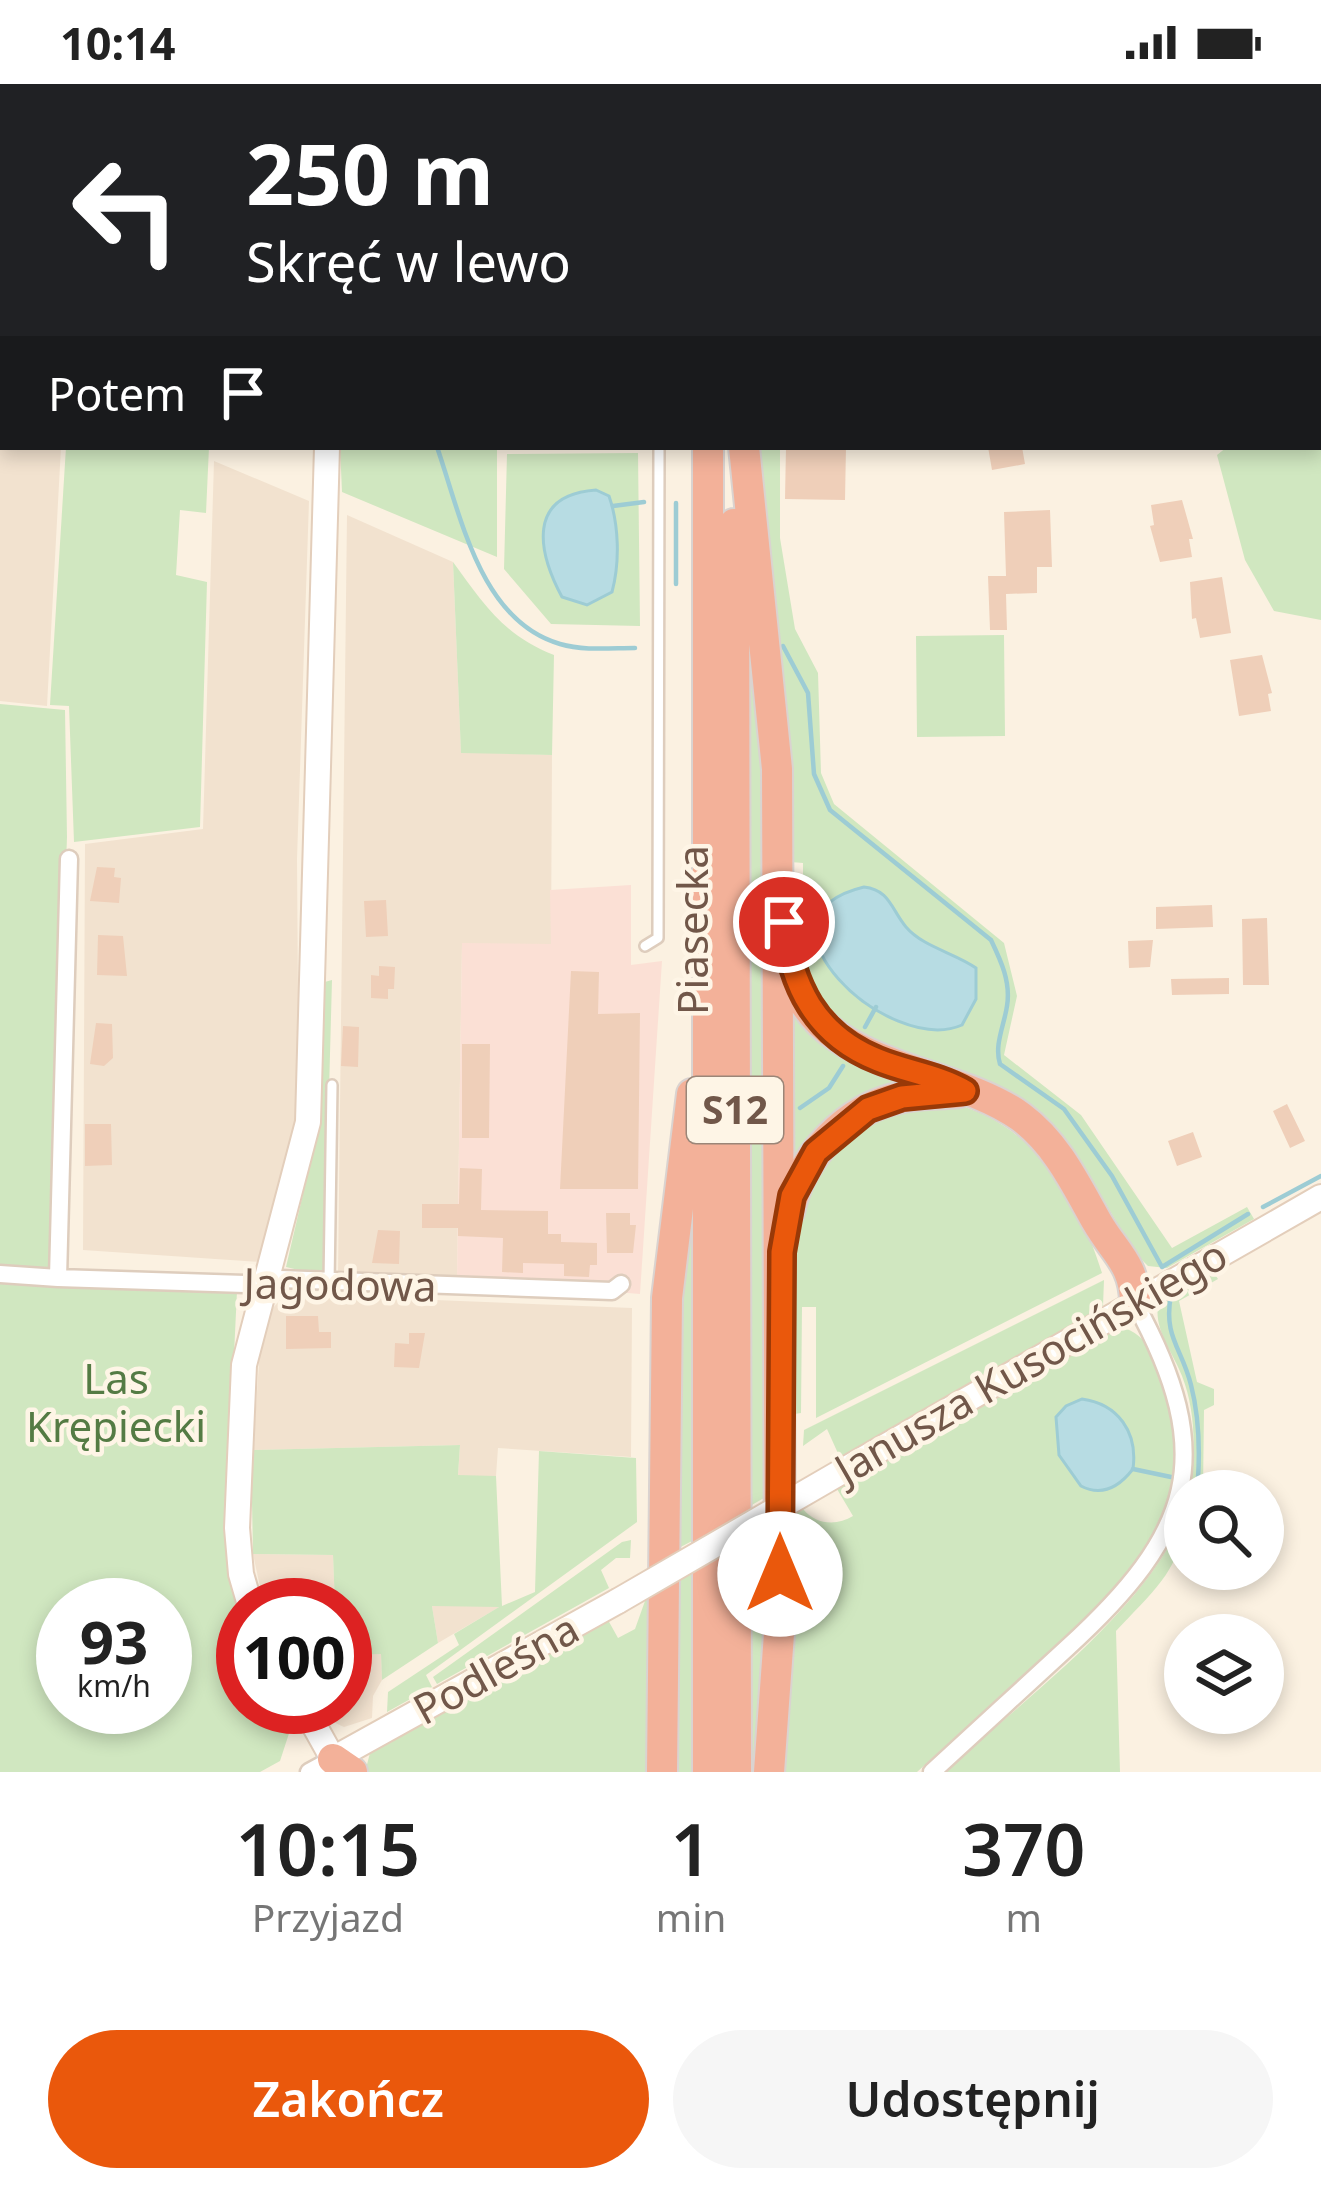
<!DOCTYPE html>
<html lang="pl">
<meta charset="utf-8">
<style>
body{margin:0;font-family:"Noto Sans",sans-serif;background:#f6f6f6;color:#222;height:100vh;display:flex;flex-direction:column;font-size:45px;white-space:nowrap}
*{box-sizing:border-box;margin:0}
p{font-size:39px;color:#767676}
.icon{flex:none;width:66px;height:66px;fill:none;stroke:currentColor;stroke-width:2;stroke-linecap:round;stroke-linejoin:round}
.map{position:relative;height:1688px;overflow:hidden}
.sheet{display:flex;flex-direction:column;background:#fff;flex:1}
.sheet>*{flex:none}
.top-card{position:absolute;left:0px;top:0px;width:1323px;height:366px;box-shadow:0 6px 18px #0003;background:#202124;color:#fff;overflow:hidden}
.fabs{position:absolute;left:1164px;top:1386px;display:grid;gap:24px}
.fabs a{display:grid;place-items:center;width:120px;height:120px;border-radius:50%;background:#fff;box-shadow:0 6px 18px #0003;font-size:60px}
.speed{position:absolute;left:36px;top:1494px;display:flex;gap:24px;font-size:60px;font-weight:700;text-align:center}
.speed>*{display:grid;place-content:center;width:156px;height:156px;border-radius:50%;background:#fff;box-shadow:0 6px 18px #0003;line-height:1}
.speed small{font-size:30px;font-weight:400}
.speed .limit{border:18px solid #d22;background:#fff;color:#111}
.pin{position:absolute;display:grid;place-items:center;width:102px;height:102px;color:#fff;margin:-51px;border:6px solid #fff;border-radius:50%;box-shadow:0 3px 12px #0007}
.me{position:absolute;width:132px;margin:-66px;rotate:0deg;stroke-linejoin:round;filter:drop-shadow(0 0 9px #0008)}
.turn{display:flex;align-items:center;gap:42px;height:252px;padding:0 48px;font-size:54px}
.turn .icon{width:156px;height:156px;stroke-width:2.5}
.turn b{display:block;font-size:84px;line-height:102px}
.then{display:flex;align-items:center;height:114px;padding:0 48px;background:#0003;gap:24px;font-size:45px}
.eta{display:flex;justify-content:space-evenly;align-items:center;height:204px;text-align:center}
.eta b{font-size:72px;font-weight:600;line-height:84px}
.action{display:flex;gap:24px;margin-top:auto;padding:24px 48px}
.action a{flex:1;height:138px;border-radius:72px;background:#ea580c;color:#fff;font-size:48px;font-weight:600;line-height:138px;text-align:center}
.action a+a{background:#f6f6f6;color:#222}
.status{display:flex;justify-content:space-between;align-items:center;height:84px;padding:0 60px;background:#fff;direction:ltr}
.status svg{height:33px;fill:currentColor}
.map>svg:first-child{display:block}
</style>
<div class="status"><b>10:14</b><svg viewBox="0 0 49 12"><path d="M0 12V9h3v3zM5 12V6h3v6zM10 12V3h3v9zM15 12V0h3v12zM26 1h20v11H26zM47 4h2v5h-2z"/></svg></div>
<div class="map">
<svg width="1321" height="1688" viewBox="0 0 1321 1688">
<rect width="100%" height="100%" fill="#fbf1e1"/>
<path fill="#f2e2cf" d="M0 285 3 363H61L47 622 0 617Z
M214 377 309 417 297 775 299 1047 261 1178 83 1166 85 760 203 745Z
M347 431 453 478 461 668 552 671 551 860H462L457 1195 338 1192Z
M286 1210 632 1224 631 1373 498 1364 496 1392H458L460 1361 253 1366 260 1265 271 1226Z
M253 1470 333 1471 335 1521H264Z
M453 1521 501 1522 438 1559 432 1522Z
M381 1569 382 1596 373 1612 372 1634 344 1643 329 1636 322 1626 317 1629 314 1623H345V1571Z"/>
<path fill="#fbe0d5" d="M631 801V881L662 877 640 1210 457 1195 462 859 551 860 550 806Z"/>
<path fill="#d0e7c0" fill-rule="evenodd" d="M1305 0H1321V536L1274 527 1245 476 1217 371 1227 363H1320V3Z
M66 363H209L206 429 180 426 176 491 207 498 200 743 74 758 69 622 50 621Z
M340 363H497V473L342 408Z
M757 363H780V454L795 545 818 589 821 689 834 720 1004 859 1017 912 1004 971 1081 1031 1172 1164 1247 1123 1254 1135 1167 1184 1148 1182 1136 1170C1100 1115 1073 1046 1014 1011 980 991 940 984 902 972 816 946 795 873 791 792H803V779L791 778Z
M638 369 640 542 551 540 504 485 507 370Z
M453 478C483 519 504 552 554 571L552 671 461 669Z
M1004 551 1005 652 917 653 916 552Z
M757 574 765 675 771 1410 750 1422 749 575Z
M0 620 65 626 67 753 51 1199 237 1207 225 1461 243 1533V1623H290L295 1631 280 1677 260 1688H0ZM63 1521H165V1623H63Z
M332 896 324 1192 286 1183 316 1054 321 899Z
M789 913 922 1000 792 1085Z
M951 1019C1033 1039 1078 1112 1102 1189L816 1334V1223H802L801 1329 788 1331 792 1168 802 1111 824 1075 880 1029Z
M692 1111 694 1456 673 1467 674 1295Z
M1212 1186 1218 1195 1179 1217 1197 1298 1214 1305V1321L1204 1326 1203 1405 1189 1407C1196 1369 1196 1328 1182 1292 1173 1268 1154 1247 1158 1220Z
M1104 1196 1103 1222 841 1376 827 1345 803 1362 804 1346Z
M1120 1243C1150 1250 1158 1279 1165 1306 1199 1433 1131 1492 1046 1570 1003 1610 960 1649 917 1688H783L795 1504 801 1503 795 1429 803 1425C816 1441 837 1442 853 1432L837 1405Z
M460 1361 458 1391 496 1392 502 1522 535 1508 539 1367 636 1374 637 1438 426 1591 432 1603 387 1628 388 1608 459 1561 454 1550 499 1523 432 1522 438 1559 382 1596 381 1570 345 1571V1521H335L333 1471 253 1470 251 1366Z
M1185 1425C1185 1483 1154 1506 1116 1547L1120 1688H944C1018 1620 1156 1520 1185 1425Z
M771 1444 758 1688H752L751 1455Z
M631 1456 630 1474H616L601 1486 609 1504 437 1600 433 1593 622 1458Z
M693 1489 692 1688H670L673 1500Z
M655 1511 652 1688H365L370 1669 608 1536 618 1554 635 1545 645 1517Z"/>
<path fill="#b7dce3" stroke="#9dccd4" stroke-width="3" d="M596 406 609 412C619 441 620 478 612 508L587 521 562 513C538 468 526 411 596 406Z
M864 803C890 806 891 825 906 843 923 863 955 869 976 884V915L962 941C889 973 739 833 864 803Z
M1082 1315C1118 1320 1138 1348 1133 1385 1119 1403 1102 1413 1081 1402L1059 1371 1056 1333 1066 1322Z"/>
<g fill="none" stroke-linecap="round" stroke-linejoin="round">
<path stroke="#9dccd4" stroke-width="4.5" d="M787 0V3
M806 0V3
M437 363C461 432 480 537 560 560 584 567 611 564 635 564
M676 419V500
M613 422 644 418
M783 562 808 609 814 690 830 726 991 856C1001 877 1011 898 1007 922 1004 942 994 961 1000 980L1064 1025 1112 1092 1162 1183 1248 1130
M865 943 876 923
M800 1024 829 1004 843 982
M1263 1123 1321 1092
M1171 1211C1163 1253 1182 1264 1191 1301 1199 1332 1200 1363 1198 1395L1194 1398
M1133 1385 1171 1393"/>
</g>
<path fill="#efcfb9" d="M786 363H846L845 416 785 415Z
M988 363H1022L1025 380 992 386Z
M1182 416 1193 455H1189L1192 473 1160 478 1150 442 1154 441 1151 421Z
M1050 426 1052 483H1037V509L1006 510 1007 546H990L988 492H1006L1004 428Z
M1222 493 1231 549 1200 554 1196 534 1192 535 1190 498Z
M1262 571 1272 609 1268 610 1271 627 1239 632 1230 576Z
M97 783 115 784 114 793 121 794 119 819 90 817Z
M386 816 388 852 366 853 364 817Z
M1212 821 1213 843 1156 845V823Z
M1267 834 1269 901H1243L1242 835Z
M98 851 123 852 127 892 97 891Z
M1153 856 1150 883 1129 884 1128 857Z
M379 882 395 883 394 905H388V915L371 914V891L379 892Z
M571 887 599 888 598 930 640 929 638 1105H560Z
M1229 894V910L1172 911 1171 895Z
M96 939 112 940 113 974 104 982 90 980Z
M343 942 359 943 358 983 341 982Z
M462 960H490L489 1054H462Z
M1287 1020 1305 1057 1290 1064 1273 1027Z
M85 1040H111L112 1081 85 1082Z
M1193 1048 1202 1073 1177 1082 1168 1057Z
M460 1084 482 1085 481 1126 548 1127V1150H561V1158L597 1159V1181H590L589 1193 564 1192V1180L523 1179V1189L502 1188 503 1154 458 1152V1144H422V1120H459Z
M606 1129H630V1141H636L633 1169H607Z
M378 1146 400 1147 399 1180 372 1179Z
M286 1232H318L319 1248H331V1264L286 1265Z
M409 1249H425L419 1284 394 1283 395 1259 409 1260Z"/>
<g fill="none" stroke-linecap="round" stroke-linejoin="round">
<g stroke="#decdbd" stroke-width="14">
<path id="lane" d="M645 862 658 854 659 363
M329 1200 332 1001"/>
</g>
<g stroke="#decdbd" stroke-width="21">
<path id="street" d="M773 0V3
M69 775 58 1194 245 1200 280 1195 612 1207 621 1200
M0 1190 58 1194
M309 1688 333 1675
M932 1688C977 1647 1022 1605 1067 1564 1193 1449 1219 1373 1135 1219"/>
</g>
<g stroke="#e3cebb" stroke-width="28">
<path id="secondary" d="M659 3V0
M846 1385 1321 1113
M250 1521 241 1490 237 1444 244 1281 308 1038 327 363
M304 1623 333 1675 618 1517"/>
</g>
<g stroke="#dad3d0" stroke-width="34">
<path id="highway" d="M709 0V3
M734 3V0
M744 363 777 685 780 1536 769 1688
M734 440 736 1688
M788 872C803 988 947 979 1021 1033 1057 1060 1075 1099 1097 1138 1114 1168 1135 1180 1135 1219
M789 1128C800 1073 847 1023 903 1013 921 1009 940 1010 959 1008
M333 1675 352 1688
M662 1688 667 1214 692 1010
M708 1688V363"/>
</g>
<use href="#lane" stroke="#fff" stroke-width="9"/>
<use href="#street" stroke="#fff" stroke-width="16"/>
<use href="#secondary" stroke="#fff" stroke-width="24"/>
<use href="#highway" stroke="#f3b199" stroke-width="30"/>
<g stroke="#e3cebb" stroke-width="28" stroke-linecap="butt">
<path id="secondary-bridge" d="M618 1517 846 1385"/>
</g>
<use href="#secondary-bridge" stroke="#fff" stroke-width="24"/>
</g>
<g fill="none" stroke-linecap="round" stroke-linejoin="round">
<g stroke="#983908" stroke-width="30">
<path id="route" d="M780 1490 782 1168 792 1112 816 1068 868 1025 902 1013 965 1007C937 991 907 988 878 976 815 951 791 901 784 838"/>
</g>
<use href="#route" stroke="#ea580c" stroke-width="21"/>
</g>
<g text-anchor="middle" stroke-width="9" stroke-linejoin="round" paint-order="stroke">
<rect fill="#fef5e6" stroke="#9b8678" stroke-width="3" x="687" y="993" width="96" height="66" rx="9"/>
<g font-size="39" font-weight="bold" fill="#715749">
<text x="735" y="1040">S12</text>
</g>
<g font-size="42" fill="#715749" stroke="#fef5e6">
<text transform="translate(693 846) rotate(-90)" y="15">Piasecka</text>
<text transform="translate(340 1201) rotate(1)" y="15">Jagodowa</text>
<text transform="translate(1031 1278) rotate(-30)" y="15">Janusza Kusocińskiego</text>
<text transform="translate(496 1585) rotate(-29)" y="15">Podleśna</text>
</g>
<g font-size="42" fill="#547b44" stroke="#fef5e6">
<text x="116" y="1310">Las<tspan x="116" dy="48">Krępiecki</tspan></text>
</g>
</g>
</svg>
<div class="fabs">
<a><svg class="icon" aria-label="search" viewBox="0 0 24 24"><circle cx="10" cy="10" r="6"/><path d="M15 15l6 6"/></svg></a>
<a><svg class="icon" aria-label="layers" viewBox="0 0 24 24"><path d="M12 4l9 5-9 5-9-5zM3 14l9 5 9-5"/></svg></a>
</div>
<div class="speed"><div>93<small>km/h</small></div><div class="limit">100</div></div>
<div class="pin" style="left:784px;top:838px;background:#d93025"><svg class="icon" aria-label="arrive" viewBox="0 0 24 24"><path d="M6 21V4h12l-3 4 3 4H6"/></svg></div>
<svg class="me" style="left:780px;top:1490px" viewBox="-20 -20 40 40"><circle r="19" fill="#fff"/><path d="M0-13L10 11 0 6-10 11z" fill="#ea580c"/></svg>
<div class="top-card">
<div class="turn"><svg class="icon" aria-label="left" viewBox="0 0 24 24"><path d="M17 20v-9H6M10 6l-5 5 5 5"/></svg><div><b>250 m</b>Skręć w lewo</div></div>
<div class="then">Potem<svg class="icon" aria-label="arrive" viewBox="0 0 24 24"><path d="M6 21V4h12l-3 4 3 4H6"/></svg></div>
</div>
</div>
<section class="sheet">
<div class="eta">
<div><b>10:15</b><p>Przyjazd</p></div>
<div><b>1</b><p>min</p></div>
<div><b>370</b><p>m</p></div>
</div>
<div class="action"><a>Zakończ</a><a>Udostępnij</a></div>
</section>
